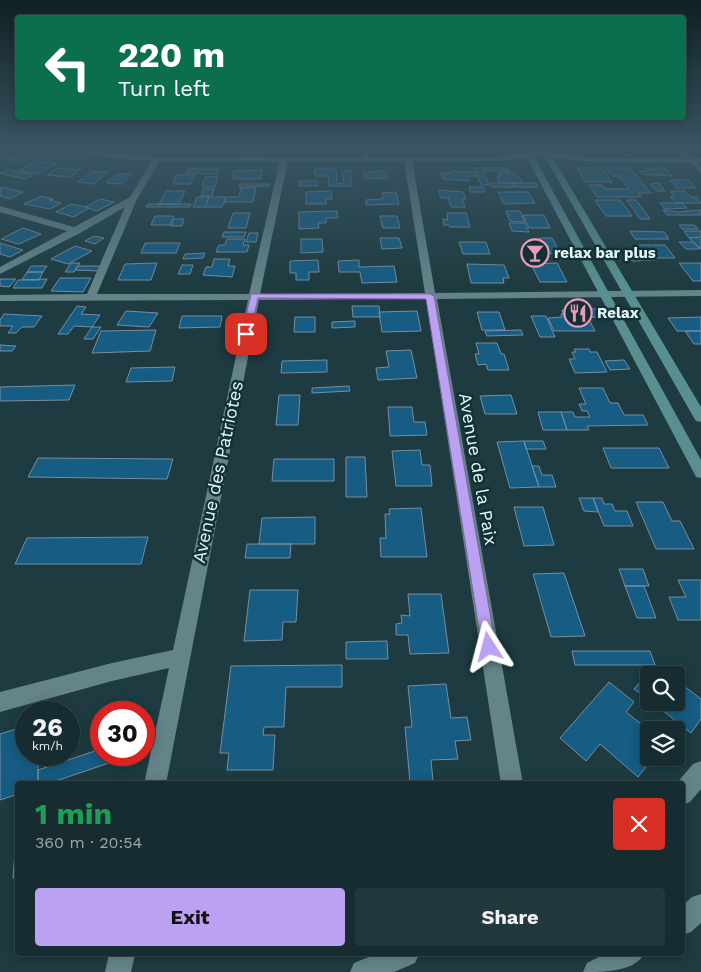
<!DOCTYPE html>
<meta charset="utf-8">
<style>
body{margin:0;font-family:"Work Sans",sans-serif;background:#23383c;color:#f1f3f6;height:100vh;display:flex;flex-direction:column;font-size:19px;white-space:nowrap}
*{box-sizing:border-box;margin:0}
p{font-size:16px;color:#9ea7ab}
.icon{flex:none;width:28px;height:28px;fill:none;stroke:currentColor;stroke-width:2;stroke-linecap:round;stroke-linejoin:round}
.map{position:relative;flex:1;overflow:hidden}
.panel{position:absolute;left:15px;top:781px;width:670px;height:175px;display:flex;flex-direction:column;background:#162c30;border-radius:5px;box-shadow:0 2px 12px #0003,0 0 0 1px #35484c}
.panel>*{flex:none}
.hud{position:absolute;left:15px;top:15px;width:671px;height:105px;border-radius:5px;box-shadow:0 2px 12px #0003,0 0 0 1px #35484c;background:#0b6e4f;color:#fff;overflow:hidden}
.fabs{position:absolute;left:640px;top:666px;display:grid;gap:10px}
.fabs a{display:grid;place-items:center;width:45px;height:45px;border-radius:5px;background:#162c30;box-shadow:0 2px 12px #0003,0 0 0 1px #35484c;font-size:25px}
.speed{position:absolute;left:15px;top:701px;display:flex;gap:10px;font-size:25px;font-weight:700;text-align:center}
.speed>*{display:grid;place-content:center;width:65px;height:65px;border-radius:50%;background:#162c30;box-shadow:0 2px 12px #0003,0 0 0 1px #35484c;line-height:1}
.speed small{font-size:12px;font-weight:400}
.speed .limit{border:8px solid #d22;background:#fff;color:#111}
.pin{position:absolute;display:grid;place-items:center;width:42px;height:42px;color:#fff;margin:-21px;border-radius:10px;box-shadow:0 2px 8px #0006}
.me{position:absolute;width:55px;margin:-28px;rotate:351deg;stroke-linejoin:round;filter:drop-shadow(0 0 4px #0008)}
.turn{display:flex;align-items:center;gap:18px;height:105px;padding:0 20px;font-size:22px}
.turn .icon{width:65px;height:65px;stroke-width:2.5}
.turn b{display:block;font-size:35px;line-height:42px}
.round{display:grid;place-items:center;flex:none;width:52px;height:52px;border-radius:5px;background:#23383c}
.overview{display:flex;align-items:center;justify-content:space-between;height:85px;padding:0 20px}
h1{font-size:30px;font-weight:700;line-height:38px;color:#1e9e55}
.cta{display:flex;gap:10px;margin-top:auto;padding:10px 20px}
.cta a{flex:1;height:58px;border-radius:5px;background:#bca0f2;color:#111;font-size:20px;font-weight:700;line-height:58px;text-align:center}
.cta a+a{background:#23383c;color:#f1f3f6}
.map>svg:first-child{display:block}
</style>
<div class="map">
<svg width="701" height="972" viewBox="0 0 701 972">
<rect width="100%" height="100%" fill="#1d3b40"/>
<path fill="#165c83" stroke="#778fa0" d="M27 150H34L13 159 7 158Z
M242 150H266L265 153H241Z
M589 150H613L617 154H592Z
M615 150H627L632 155H620Z
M23 155 30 157 16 163 8 161Z
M36 161 56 164 38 174 19 171Z
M57 168 79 170 70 177 47 175Z
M475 168H508L510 171H483L489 185H481Z
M577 168H602L612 182H586Z
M606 168H630L651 193H638L641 197H597L589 185H602L605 189H629L619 176H612Z
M655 168H665L673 176 642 174 639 171H649L647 169H656Z
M188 169H219L217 174 185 173Z
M315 169H336L337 184 344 183 342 171 350 170 352 186H329L328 176H315Z
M8 170 33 175 25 179 0 173Z
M262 170 261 179H232L234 171Z
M93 171 108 172 94 184 78 182Z
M386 171 388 178 365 179 364 172Z
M451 171 475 172 477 176H468L469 181 443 179 441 173H452Z
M499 173H515L517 177H519L522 183H499L497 176H500Z
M116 174H131L122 184 106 183Z
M176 175H194L191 184H173Z
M218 176 215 187H202L205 177Z
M670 180H688L696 188H677Z
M299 181H317L318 186H299Z
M490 183H513L515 187H492Z
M513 183H536L538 187H515Z
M659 183 665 191H657L650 184Z
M240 184H269V186L239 187Z
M1 187 23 192 10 199 0 196Z
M469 187H483L485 192H470Z
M241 188H256L253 202H224L226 197H239Z
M204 189H214L212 196H201Z
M438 190 463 192 466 199H462L465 207H451L448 198H441Z
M166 191H185L179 204H159Z
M331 191 332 199H326V204H306V192Z
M670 191H685L691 197H697L701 203H676L670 197H675Z
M396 192 399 204 366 205V200L383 199 382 193Z
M498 192H528L535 203 504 204Z
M42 196 53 199 49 200 61 203 50 209 24 204Z
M197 197H209L205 207H193Z
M209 197H226L222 207H205Z
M101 199 114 202 97 211 85 207Z
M595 200H620L632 216H606Z
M627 200H636L650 219H640Z
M660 203H682L687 208 665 209Z
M71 204 85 207 89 208 74 217 56 212Z
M148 204H191L190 207H146Z
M663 210 679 212 701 210V215H667Z
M337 211 338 218H326V223H318L319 228 299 229V212Z
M506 211H520L525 222 510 221Z
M233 213H250L246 228H228Z
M447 213H466L470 227H450L449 225H444L443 219 448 220Z
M523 215H544L550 228H529Z
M155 216H174L170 225H151Z
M380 216H397L400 228H383Z
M174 219H184L182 226H171Z
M509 223H525L529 232 512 231Z
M679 225H694L698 229H682Z
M23 228 41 234 19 244 1 239Z
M630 231 664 232 669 239H635Z
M684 231H701V237L689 238Z
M224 232H246L244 237H222Z
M249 233H258L256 242H246Z
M94 236 104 238 95 244 85 241Z
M698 237 701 240V249L689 238Z
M380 238H399L402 248 382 249Z
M539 238H552L561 254 537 252 533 245H543Z
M227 239H245L243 245H249L247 252H216L219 245H225Z
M301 239H322L323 252 301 253Z
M459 242H486L490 254H463Z
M679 242H693L700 249H686Z
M0 243 23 250 10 257 0 254Z
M145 243H180L176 253H141Z
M638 245H665L675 258H656L652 252H643Z
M75 246 92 251 68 264 51 259Z
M205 253 203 258 183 259 185 254Z
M627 253H650L655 260 632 261Z
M214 259H230L228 266H235L232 277 203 275 206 267H212Z
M318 260 319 272H309V280H296V273H290V261Z
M359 260V267L394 266 397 282 362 283 360 272H339L338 261Z
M71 263H80L74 272H65Z
M157 263 151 280H118L125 264Z
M557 263 567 282H540L531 264Z
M679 263H701V281H693Z
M467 264 504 265 509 278H503L504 283H471Z
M182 265H193L190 274H178Z
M31 266H47L43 272H27Z
M78 266H101L99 271 75 270Z
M27 272H43L39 280H22Z
M60 278H91L83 292 51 291Z
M0 279H16L9 287 0 286Z
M47 279 42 288H13L18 280Z
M567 303H575L580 314H563L562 310H571Z
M77 306 86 307 81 314 100 315 92 327 74 326 68 334H58Z
M352 306H379L380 317H353Z
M588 309H598L602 318 592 317Z
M126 311 158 313 149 327 117 325Z
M417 311 421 331 382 332 379 312Z
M477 312H499L505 330H482Z
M4 314 42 316 34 327H22L16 333H8L13 326H0V320Z
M561 314H586L595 331H554L548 318 562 317Z
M182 316H222L220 327 179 328Z
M531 316H546L555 337H540Z
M295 317H315V332H294Z
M701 317V331H677L668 318Z
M355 321V327L332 328V322Z
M92 327H101L93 339H84Z
M156 330 150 351 92 353 101 331Z
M521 330 523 335 487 336 485 331Z
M685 331H701V344H694Z
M476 343H497L501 354H504L509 370H488L486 364 478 365 475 354H479Z
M0 345 16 346 12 351H0Z
M574 349H589L590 352H597L607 372 575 373 569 359H575L572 352H576Z
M411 350 417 378 378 380 376 368 389 367 386 351Z
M327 360V372L281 373 282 361Z
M624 360 630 369 610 370 605 361Z
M175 367 172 381 126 382 131 368Z
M75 385 69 400 0 401V387Z
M349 386 350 391 312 393V388Z
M579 388H603L610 403H618L624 415H643L648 425 587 426 589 430H567L561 412H573L575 417H590L587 411H582L579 404H586Z
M279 395H300L298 425H276Z
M511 395 517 414H485L480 396Z
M388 407H412L414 422H425L427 435 390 436Z
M538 412H561L567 430H543Z
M524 441 539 487 510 488 497 442Z
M524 441H543L546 449H526Z
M603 448H659L669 468H611Z
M420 450 422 465H430L432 486H396L392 451Z
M346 457H365L367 497H346Z
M38 458 173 459 167 479 28 477Z
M274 459H334V481H272Z
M532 466H539L542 475H552L556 487H539Z
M579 498H593L598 512 584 511Z
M593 498H602L604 504H612L615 511H627L633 526H604Z
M636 502H663L672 521H680L694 549H656Z
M514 507H543L554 545 524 546Z
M421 508 427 557H381L380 538H386L385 514H390L389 509Z
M315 517V544H259L262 518Z
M148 537 141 564H15L27 538Z
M247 544H291L290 558H245Z
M619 569H643L649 586H625Z
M564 573 585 636 551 637 533 574Z
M678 580H701V620H678L669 597H686Z
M625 586H644L656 618H637Z
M250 590H298L296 622H283L282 640 244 641Z
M408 594H441L449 653 410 654 408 635H396V624L402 623 401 615 410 616Z
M387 641 388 659H346V642Z
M572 651H650L655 665H575Z
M342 665V687H286L284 727H264L263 735H275L273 770H227L229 753H220L231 666Z
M655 665 669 675H649V700L634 689Z
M676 680 701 699V719L691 733 652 702H676Z
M609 682 634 702 626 712 649 730V758H653L638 777 600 744 586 761 560 738Z
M446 684 451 718 467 717 471 740 455 741 458 759 431 760 433 781 410 782 405 727H412L408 686Z
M26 726V755H38V784H18V794L0 800V734Z
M101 749V755H109V763L47 784H38V770Z
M17 825 18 877 13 878Z"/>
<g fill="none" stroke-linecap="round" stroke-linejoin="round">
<path fill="#648489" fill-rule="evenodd" d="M364 150H368L369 161 364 160Z"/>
<path fill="#648489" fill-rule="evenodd" d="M677 150H684L701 167V173Z
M154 157 161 159 137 199 97 294H249L280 160 284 158 288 160 260 294 425 293 404 160 408 158 412 160 435 293 701 290V296L437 299 523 784H501L426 299 259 300 166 784H144L169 668 112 681 0 712V692L112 663 173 650 248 300 0 301V295L87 294 125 207 80 233 0 274V267L67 231 0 212V206L74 227 130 197Z
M701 761V789L690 802 682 805V784H676L693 764Z
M701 894V923L691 932 682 935V906L692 897Z
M109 954H135L131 972H105Z
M376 954H419L415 963 394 972H350L354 963Z
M605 954H644C634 972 604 972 583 972L587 963Z"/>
<path fill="#59908f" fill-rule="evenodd" d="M67 150H84L157 157H497L525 153 524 150H530L532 153 548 150 550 153 594 158H701V162H594L553 158 701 407V422L696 421 694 418 545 157H534L701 460V478L696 477 694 473 527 158 497 161H157L111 158Z"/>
</g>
<linearGradient id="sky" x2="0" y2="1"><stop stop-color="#102023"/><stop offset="0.52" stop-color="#3a5564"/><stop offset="1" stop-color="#3a5564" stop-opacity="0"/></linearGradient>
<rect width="701" height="286" fill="url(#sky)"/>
<path fill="#bca0f2" stroke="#7a689d" d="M251 294H430L434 296 496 647 494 652 489 654 484 652 482 647 426 299 258 298 250 334 246 336 242 334Z"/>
<defs>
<g id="bar-ring" transform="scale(1.4375)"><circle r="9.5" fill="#123136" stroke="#ef9ab7" stroke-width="1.5"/><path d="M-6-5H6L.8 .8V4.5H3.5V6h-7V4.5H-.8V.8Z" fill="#ef9ab7"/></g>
<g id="restaurant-ring" transform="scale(1.4375)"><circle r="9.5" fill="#123136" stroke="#ef9ab7" stroke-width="1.5"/><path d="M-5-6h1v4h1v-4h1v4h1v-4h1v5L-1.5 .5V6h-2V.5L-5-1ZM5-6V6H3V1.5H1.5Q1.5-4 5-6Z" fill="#ef9ab7"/></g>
</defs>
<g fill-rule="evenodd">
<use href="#bar-ring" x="535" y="253"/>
<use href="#restaurant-ring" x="578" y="313"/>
</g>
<g text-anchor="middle" stroke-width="5" stroke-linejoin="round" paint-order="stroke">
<g font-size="15" font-weight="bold" fill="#e5f6f9" stroke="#123136" text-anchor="start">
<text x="554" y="258">relax bar plus</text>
<text x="597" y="318">Relax</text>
</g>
<g font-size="18" fill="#e5f6f9" stroke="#123136">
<text transform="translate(478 469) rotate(80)" y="6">Avenue de la Paix</text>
<text transform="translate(218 472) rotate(-78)" y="6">Avenue des Patriotes</text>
</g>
</g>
</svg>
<div class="fabs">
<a><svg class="icon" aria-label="search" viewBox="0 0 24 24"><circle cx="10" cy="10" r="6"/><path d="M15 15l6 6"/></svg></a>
<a><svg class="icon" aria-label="layers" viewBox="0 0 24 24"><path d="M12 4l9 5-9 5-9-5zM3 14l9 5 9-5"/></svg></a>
</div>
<div class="speed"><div>26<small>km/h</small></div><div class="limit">30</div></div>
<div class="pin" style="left:246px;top:334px;background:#d93025"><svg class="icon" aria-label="arrive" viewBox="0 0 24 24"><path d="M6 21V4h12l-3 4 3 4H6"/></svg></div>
<svg class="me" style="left:489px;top:647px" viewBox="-20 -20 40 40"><path d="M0-17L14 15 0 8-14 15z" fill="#bca0f2" stroke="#fff" stroke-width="4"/></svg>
<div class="hud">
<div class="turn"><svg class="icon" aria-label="left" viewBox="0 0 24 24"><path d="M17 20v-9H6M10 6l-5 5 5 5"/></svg><div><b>220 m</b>Turn left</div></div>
</div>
<section class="panel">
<div class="overview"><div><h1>1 min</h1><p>360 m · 20:54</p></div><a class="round" style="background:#d93025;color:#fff"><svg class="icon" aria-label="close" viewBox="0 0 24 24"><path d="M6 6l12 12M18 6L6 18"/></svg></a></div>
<div class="cta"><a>Exit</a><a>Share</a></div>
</section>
</div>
